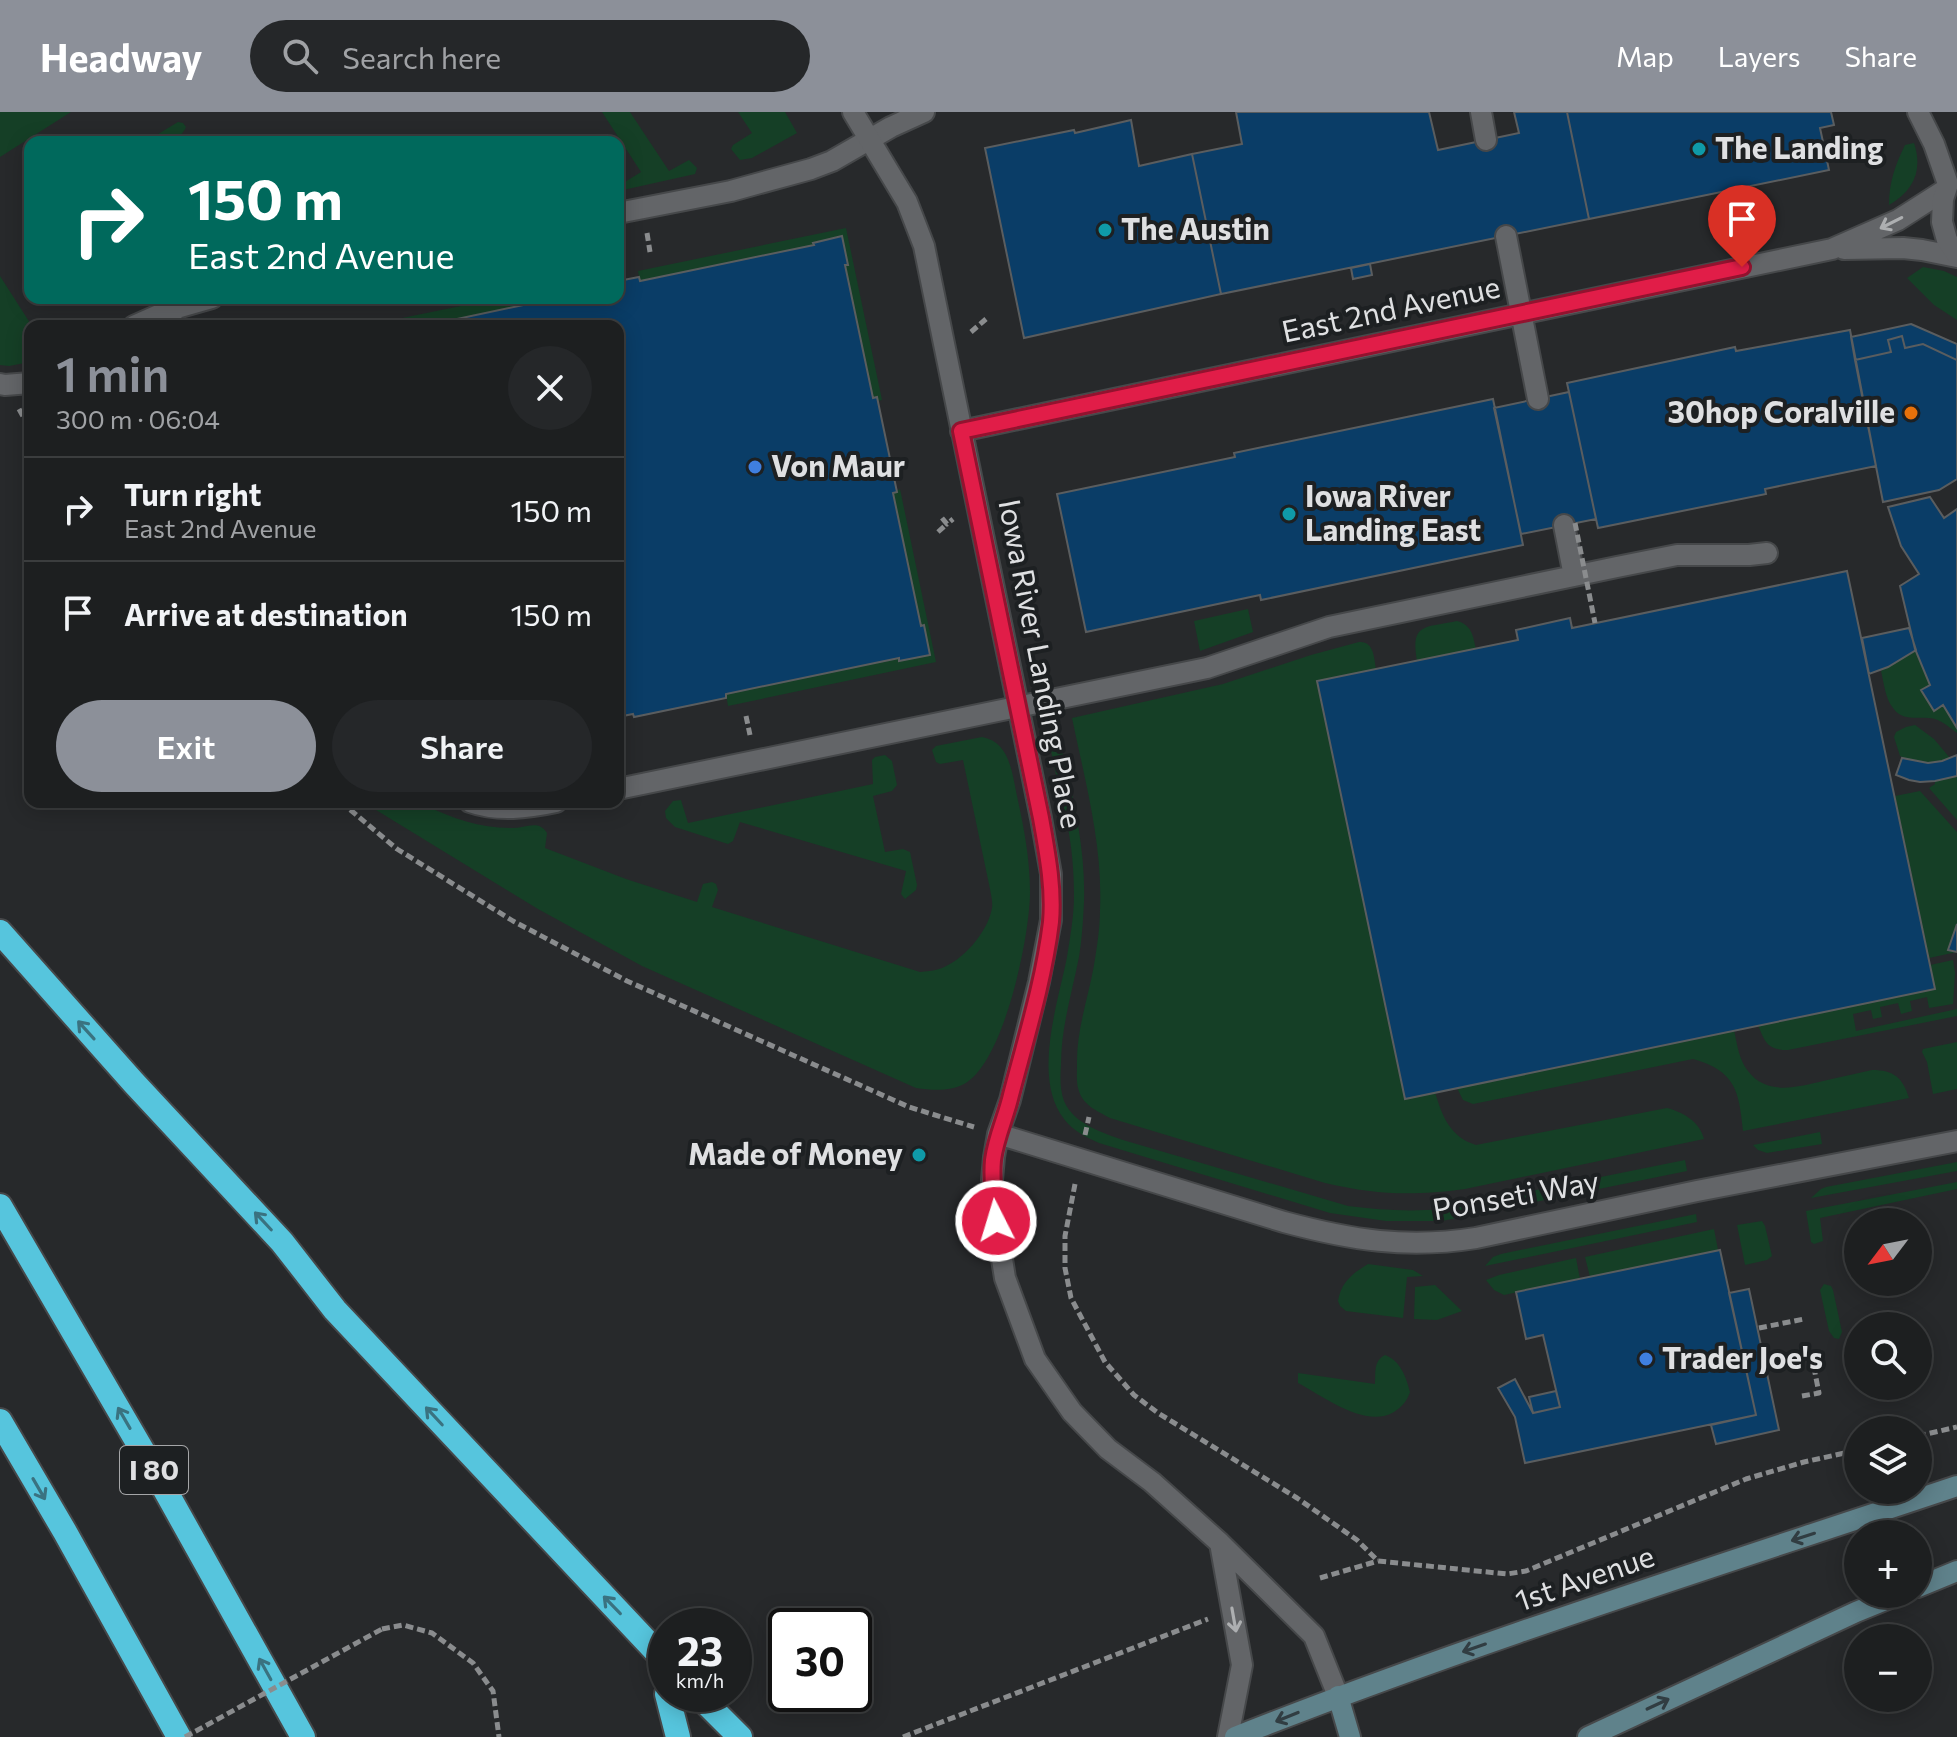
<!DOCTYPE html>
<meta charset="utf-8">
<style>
body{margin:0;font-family:Commissioner,sans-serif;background:#252729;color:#f1f3f6;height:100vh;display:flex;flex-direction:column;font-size:30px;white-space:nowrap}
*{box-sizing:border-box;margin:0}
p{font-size:26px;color:#a0a2a5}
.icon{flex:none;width:44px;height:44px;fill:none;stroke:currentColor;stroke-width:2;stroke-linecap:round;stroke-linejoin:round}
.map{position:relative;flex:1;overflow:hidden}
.drawer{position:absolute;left:24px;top:208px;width:600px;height:488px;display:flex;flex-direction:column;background:#1d1f20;border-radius:16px;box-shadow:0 4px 20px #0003,0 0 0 2px #3b3d3e}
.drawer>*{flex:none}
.hud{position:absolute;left:24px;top:24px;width:600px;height:168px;border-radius:16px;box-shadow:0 4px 20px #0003,0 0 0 2px #3b3d3e;background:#00695c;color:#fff;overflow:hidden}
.needle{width:52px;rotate:238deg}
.controls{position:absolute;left:1844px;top:1096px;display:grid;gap:16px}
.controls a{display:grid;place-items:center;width:88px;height:88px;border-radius:50%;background:#1d1f20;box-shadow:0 4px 20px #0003,0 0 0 2px #3b3d3e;font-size:40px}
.speed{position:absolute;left:648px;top:1496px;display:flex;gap:16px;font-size:40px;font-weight:700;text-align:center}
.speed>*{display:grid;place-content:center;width:104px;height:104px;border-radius:50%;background:#1d1f20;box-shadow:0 4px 20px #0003,0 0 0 2px #3b3d3e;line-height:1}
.speed small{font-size:20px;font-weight:400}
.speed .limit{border:4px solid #111;border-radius:12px;background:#fff;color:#111}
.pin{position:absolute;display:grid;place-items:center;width:68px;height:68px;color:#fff;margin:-82px -34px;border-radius:50% 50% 50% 0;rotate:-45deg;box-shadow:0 0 8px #0007}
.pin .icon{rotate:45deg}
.me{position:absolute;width:88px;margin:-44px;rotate:355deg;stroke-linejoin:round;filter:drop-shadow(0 0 6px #0008)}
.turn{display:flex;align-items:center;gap:28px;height:168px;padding:0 32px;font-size:36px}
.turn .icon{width:104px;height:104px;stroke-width:2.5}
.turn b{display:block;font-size:56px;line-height:68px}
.round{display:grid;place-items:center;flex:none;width:84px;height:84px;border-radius:42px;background:#252729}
.headline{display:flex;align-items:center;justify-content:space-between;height:136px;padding:0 32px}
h1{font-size:48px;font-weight:600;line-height:60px;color:#8c9099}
.primary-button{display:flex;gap:16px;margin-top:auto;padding:16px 32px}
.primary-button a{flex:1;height:92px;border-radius:48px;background:#8c9099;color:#fff;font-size:32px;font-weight:600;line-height:92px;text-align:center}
.primary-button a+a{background:#252729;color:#f1f3f6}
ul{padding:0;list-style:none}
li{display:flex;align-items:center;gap:24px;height:104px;padding:0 32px;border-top:2px solid #3b3d3e}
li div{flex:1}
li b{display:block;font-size:30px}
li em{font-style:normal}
header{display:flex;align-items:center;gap:48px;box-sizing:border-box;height:112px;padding:0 40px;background:#8c9099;color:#fff}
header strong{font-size:38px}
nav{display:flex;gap:44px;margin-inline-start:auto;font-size:28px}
.search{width:560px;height:72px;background:#252729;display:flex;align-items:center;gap:20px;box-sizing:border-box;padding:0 28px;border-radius:44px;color:#a0a2a5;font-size:30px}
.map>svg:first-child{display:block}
</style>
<header>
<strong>Headway</strong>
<div class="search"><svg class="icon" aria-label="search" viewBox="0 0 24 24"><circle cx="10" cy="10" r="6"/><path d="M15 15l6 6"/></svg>Search here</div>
<nav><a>Map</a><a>Layers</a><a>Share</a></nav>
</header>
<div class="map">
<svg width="1957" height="1625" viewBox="0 0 1957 1625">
<rect width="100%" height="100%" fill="#27292b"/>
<path fill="#153f26" d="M0 0H71L0 45Z
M602 0H630L669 59 689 48 697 56 695 62 623 78 620 73 641 60Z
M738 0H785L797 21 752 46 740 48 731 37 733 33 752 21Z
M178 10 183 11 186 15C179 32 161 30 145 30Z
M1914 31C1923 58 1914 79 1889 93 1889 71 1895 53 1905 33Z
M846 116 882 288 878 289 877 285 873 286 845 154 847 152 841 125 814 130V133L640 169 638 159Z
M1923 155 1944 159 1957 165V208L1934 193 1907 166Z
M0 164 32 214H30V250L9 254 0 253Z
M500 186H546L547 188 424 214H363Z
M900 377 936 550 728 594 726 582 899 546 900 549 930 543 924 513 921 514 893 381Z
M1248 497 1253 520 1200 539 1194 509Z
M1457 509C1472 513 1473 524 1476 537L1417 549C1410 510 1426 516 1457 509Z
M1359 530C1374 529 1374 546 1376 557L1317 570 1405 986 1435 980C1442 1004 1450 1025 1476 1033L1667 996C1683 1000 1700 1010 1704 1027L1465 1077C1412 1084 1377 1083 1325 1071L1110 1006C1097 999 1083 993 1079 979 1076 971 1077 962 1077 954 1076 919 1088 887 1094 853 1097 835 1100 816 1100 798 1103 733 1085 669 1072 606L1223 572 1311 543Z
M1916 538 1930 573 1922 579 1933 598 1943 593 1957 616V621C1950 616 1944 610 1935 607 1920 603 1903 611 1893 596 1885 586 1884 571 1881 559Z
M1915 613 1934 627 1950 646C1933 652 1916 652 1900 644L1894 625 1896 620 1906 615Z
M1057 616C1070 673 1086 731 1084 790 1083 809 1082 827 1079 845 1072 881 1061 915 1061 953 1060 965 1060 978 1064 989 1074 1012 1101 1020 1123 1028L1348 1094C1380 1098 1410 1100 1442 1097L1685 1048 1687 1059 1442 1109H1386L1330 1101 1099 1031C1086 1025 1073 1019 1064 1007 1032 966 1058 891 1067 845 1070 826 1074 804 1074 784 1074 760 1072 735 1067 711 1062 684 1054 659 1050 632L1052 624Z
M982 625C1010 630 1012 661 1017 684 1024 716 1030 747 1030 780 1030 824 1004 951 964 972 949 980 932 978 916 976L642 854 538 797 363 690H404L412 698 425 693C453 707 481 716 512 716 525 716 539 707 547 721L545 736 626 767 697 790 703 772 712 770 716 772 718 778 712 795 920 860C926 859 933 859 939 857 962 850 988 820 992 796 993 790 991 783 990 777L963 648 940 652 936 650 932 638 936 634Z
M885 643 892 649 897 673 892 679 873 684 885 740 903 737 910 740 917 773 916 778 905 787 901 782 906 759 740 710 733 729 728 732 675 715 666 706 665 699 673 689 681 688 688 711 873 672 872 648 875 645Z
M1957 664V708L1929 676 1935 672V669Z
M1920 679 1957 720V840L1929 846 1895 684Z
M1953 848 1955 861 1953 892 1929 896 1927 885 1910 889 1912 899 1901 902 1898 891 1880 895 1882 905 1873 907 1871 898 1853 902 1856 919 1957 897V904L1788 938C1768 938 1765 931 1758 913L1935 877 1930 853Z
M1734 918C1737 932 1739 948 1748 959 1767 984 1797 975 1823 969 1839 965 1856 962 1872 958 1894 958 1903 966 1909 986L1743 1019C1739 978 1735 959 1693 947L1473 992 1463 988 1457 976Z
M1957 930V977L1933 982 1927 950 1922 940 1923 937Z
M1820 1020 1822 1032 1767 1041 1758 1038 1753 1033Z
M1957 1050V1059L1811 1086 1821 1077 1826 1075Z
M1957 1070V1077L1820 1106 1823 1129 1814 1132 1811 1130 1806 1099Z
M1696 1102 1697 1110 1485 1154 1493 1145 1501 1142Z
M1762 1109 1765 1114 1772 1144 1767 1148 1745 1153 1737 1113Z
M1714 1117 1718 1138 1590 1165 1585 1145Z
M1576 1146 1580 1167 1504 1183 1494 1178 1486 1168 1499 1163Z
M1368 1152 1413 1158 1423 1164 1407 1165 1403 1206 1346 1199 1340 1194 1338 1189C1341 1170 1353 1161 1368 1152Z
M1824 1172 1831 1174 1833 1178 1842 1220 1839 1227 1834 1226 1829 1219 1820 1178Z
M1435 1173 1462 1199 1437 1208 1414 1207 1415 1175Z
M1385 1243C1401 1249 1406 1265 1410 1280 1407 1289 1402 1295 1394 1300 1365 1317 1323 1284 1298 1271V1261L1375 1272C1376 1261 1373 1249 1385 1243Z"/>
<path fill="#0a3d67" stroke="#5a5d5f" stroke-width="2" d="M1236 0H1429L1438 38 1519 21 1514 0H1567L1589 107 1221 182 1192 42 1242 32Z
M1567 0H1831L1834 13 1820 16 1829 58 1589 107Z
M1131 8 1139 54 1192 42 1221 182 1024 226 985 36 1074 18 1075 21Z
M842 124 848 153H845L873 286 877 285 897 380 893 381 921 514 924 513 930 543 899 549V546L726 582V586L634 605 633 602 618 605V214H424L547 188 546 186H618V169L639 165 640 169 814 133 813 131Z
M1370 152 1372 163 1353 167 1351 156Z
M1911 212 1957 232V248L1923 232 1905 236 1902 224 1888 228 1891 240 1855 248 1851 225Z
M1850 218 1876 354 1765 377 1766 382 1598 416 1567 271 1735 235 1736 239Z
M1902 224 1905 236 1923 232 1957 248V367L1939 378 1883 390 1855 248 1891 240 1888 228Z
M1569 280 1596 407 1521 422 1494 296Z
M1493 287 1523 433 1261 488 1260 483 1086 520 1057 382 1235 345 1234 341Z
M1930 385 1944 406 1957 397V616L1943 593 1934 599 1921 578 1930 573 1915 537 1900 474 1919 462 1901 434 1888 395Z
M1847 459 1935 877 1405 987 1317 569 1518 528 1516 518 1570 506 1572 516Z
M1909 516 1916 538 1888 555 1869 562 1862 526Z
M1957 643V664L1935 669 1920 670 1909 668 1896 663 1902 646 1928 651 1942 649Z
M1957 812V840L1948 838Z
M1720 1138 1756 1303 1525 1351 1515 1305 1498 1276 1515 1267 1533 1301 1560 1295 1543 1223 1526 1227 1516 1180Z
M1749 1177 1779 1318 1716 1332 1711 1313 1756 1303 1729 1181Z
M1556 1279 1560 1295 1533 1301 1529 1285Z"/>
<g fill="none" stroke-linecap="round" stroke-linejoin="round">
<g stroke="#46484a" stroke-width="24">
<path id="service" d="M1481 0 1486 28
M618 101 731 79 811 57 832 49 891 15 924 0
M1506 124 1538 287
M134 214 170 198
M173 214 170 198 212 186
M0 272 5 273 30 271
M1564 413 1574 464
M618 677 1207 556 1329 515 1617 455 1677 443H1749L1767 441
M470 690C498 700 528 696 556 690"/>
</g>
<g stroke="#46484a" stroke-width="24">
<path id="minor" d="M853 0 907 90 924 134 1041 706 1051 762V808L1039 870 1010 988 998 1022 994 1045 992 1068 996 1109 1005 1166 1035 1247 1072 1300 1108 1337 1152 1370 1220 1431 1314 1524 1338 1584
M1844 137 1903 136 1922 138 1957 145
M961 319 1832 137 1898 108 1945 78
M998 1022 1284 1110C1351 1128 1407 1137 1476 1126L1697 1079 1957 1029
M1220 1431 1242 1553 1228 1625"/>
</g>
<g stroke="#46484a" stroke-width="24">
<path id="tertiary" d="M1918 0 1934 32 1948 72 1943 87 1942 110 1947 128 1957 143"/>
</g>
<g stroke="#46484a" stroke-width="24">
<path id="secondary" d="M1918 1475 1957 1459
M1338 1584 1350 1625
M1235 1625C1472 1531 1715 1455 1957 1374
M1588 1625 1856 1500 1900 1482"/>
</g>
<g stroke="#46484a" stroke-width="28">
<path id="motorway" d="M0 820 134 971 282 1130 335 1198 666 1550
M0 1094 159 1367 303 1625
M0 1309 65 1420 179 1625
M667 1582 678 1625
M697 1582 740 1625"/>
</g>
<path stroke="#8a8c8e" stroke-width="5" stroke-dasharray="8 4" stroke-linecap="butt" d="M647 121 650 140
M971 220 986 207
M19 297 30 317
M942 406 947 412 953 407
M938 420 947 412
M746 604 750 623
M619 630 623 647
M341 690 397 737 513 809 627 869 909 995 974 1015
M1085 1023 1089 1005
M1075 1072 1065 1124V1156L1071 1186 1105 1250 1134 1283 1158 1301 1297 1386 1357 1428 1378 1449 1507 1462 1526 1459 1746 1367 1804 1350 1858 1338
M1759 1216 1804 1207
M1802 1284 1819 1281 1813 1251
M1918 1324 1957 1315
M1320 1466 1378 1449
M382 1517 403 1513 432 1521 473 1551 493 1579 499 1625
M903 1625 1208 1507"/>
<use href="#service" stroke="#636568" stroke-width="20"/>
<use href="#minor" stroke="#636568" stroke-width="20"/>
<use href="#tertiary" stroke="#636568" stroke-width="20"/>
<use href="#secondary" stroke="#5f828b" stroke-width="20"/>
<use href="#motorway" stroke="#56c5dd" stroke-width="24"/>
<path stroke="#8a8c8e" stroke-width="5" stroke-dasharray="8 4" stroke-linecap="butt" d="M1575 411 1595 511
M185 1625 382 1517"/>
</g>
<defs><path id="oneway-shaft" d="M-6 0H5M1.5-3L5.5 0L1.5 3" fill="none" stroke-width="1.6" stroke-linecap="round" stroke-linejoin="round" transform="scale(2)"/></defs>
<g stroke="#adafb1">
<use href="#oneway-shaft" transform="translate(1891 111) rotate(153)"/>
<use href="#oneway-shaft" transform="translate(1234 1508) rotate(80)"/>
</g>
<g stroke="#3a7280">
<use href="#oneway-shaft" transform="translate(86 918) rotate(-132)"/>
<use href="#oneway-shaft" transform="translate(263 1109) rotate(-133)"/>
<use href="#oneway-shaft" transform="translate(434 1304) rotate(-133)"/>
<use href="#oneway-shaft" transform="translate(124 1306) rotate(-120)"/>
<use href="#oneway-shaft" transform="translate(39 1377) rotate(60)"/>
<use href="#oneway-shaft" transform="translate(612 1493) rotate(-134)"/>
<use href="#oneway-shaft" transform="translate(265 1557) rotate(-119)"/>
</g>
<g stroke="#313d42">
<use href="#oneway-shaft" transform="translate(1803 1425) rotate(162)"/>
<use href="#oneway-shaft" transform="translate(1474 1536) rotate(161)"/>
<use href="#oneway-shaft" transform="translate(1658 1592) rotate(-25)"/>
<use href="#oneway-shaft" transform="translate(1287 1605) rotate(158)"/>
</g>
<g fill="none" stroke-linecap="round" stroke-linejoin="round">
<g stroke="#92132f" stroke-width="20">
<path id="route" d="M996 1109C994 1088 991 1068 993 1048 996 1025 1006 1005 1011 983 1026 926 1044 868 1051 810 1054 775 1047 740 1041 706L961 319 1742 155"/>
</g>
<use href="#route" stroke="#e11d48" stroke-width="14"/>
</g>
<g fill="#0f9aa8" stroke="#1d2022" stroke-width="3">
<circle cx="1699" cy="37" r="8"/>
<circle cx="1105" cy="118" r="8"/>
<circle cx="1289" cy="402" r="8"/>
<circle cx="919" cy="1043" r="8"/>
</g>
<circle fill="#e8710a" stroke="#1d2022" stroke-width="3" cx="1911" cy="301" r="8"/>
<g fill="#3f7fe0" stroke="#1d2022" stroke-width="3">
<circle cx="755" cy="355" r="8"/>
<circle cx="1646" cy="1247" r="8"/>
</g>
<g text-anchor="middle" stroke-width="8" stroke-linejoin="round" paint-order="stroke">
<rect fill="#1d2022" stroke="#a5a6a8" stroke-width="2" x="120" y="1334" width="68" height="48" rx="6"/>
<g font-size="28" font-weight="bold" fill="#dfe0e2">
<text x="154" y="1368">I 80</text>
</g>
<g font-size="30" font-weight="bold" fill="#dfe0e2" stroke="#1d2022" text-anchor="start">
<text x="1715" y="47">The Landing</text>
<text x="1121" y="128">The Austin</text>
<text x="1895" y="311" text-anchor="end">30hop Coralville</text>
<text x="771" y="365">Von Maur</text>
<text x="1305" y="395">Iowa River<tspan x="1305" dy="34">Landing East</tspan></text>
<text x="903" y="1053" text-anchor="end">Made of Money</text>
<text x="1662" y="1257">Trader Joe's</text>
</g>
<g font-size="30" fill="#dfe0e2" stroke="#1d2022">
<text transform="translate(1391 198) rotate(-12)" y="10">East 2nd Avenue</text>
<text transform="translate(1040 552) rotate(79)" y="10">Iowa River Landing Place</text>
<text transform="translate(1516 1084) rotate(-10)" y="10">Ponseti Way</text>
<text transform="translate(1585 1467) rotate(-19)" y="10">1st Avenue</text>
</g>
</g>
</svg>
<div class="controls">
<a><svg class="needle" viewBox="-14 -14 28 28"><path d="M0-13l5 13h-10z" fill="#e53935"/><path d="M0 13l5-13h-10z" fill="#a0a2a5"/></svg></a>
<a><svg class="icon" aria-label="search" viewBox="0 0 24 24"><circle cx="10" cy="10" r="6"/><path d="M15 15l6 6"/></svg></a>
<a><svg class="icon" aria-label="layers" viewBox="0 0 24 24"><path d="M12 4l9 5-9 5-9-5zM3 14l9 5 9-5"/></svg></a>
<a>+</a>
<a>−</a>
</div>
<div class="speed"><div>23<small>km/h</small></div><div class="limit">30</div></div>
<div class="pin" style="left:1742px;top:155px;background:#d93025"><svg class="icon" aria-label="arrive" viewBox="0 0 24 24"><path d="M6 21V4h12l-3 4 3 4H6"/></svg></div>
<svg class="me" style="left:996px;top:1109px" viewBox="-20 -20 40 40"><circle r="17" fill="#e11d48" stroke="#fff" stroke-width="3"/><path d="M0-11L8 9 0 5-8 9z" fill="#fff"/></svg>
<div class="hud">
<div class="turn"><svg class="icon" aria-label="right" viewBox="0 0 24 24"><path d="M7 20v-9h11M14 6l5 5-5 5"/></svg><div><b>150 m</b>East 2nd Avenue</div></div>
</div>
<section class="drawer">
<div class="headline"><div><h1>1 min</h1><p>300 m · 06:04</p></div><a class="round"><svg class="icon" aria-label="close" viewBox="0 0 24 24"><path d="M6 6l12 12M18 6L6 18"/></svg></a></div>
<ul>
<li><svg class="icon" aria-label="right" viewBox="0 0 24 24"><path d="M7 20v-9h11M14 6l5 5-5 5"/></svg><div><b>Turn right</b><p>East 2nd Avenue</p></div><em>150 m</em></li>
<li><svg class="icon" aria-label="arrive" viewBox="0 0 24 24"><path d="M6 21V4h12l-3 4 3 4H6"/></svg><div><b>Arrive at destination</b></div><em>150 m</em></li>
</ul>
<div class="primary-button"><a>Exit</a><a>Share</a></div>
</section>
</div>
